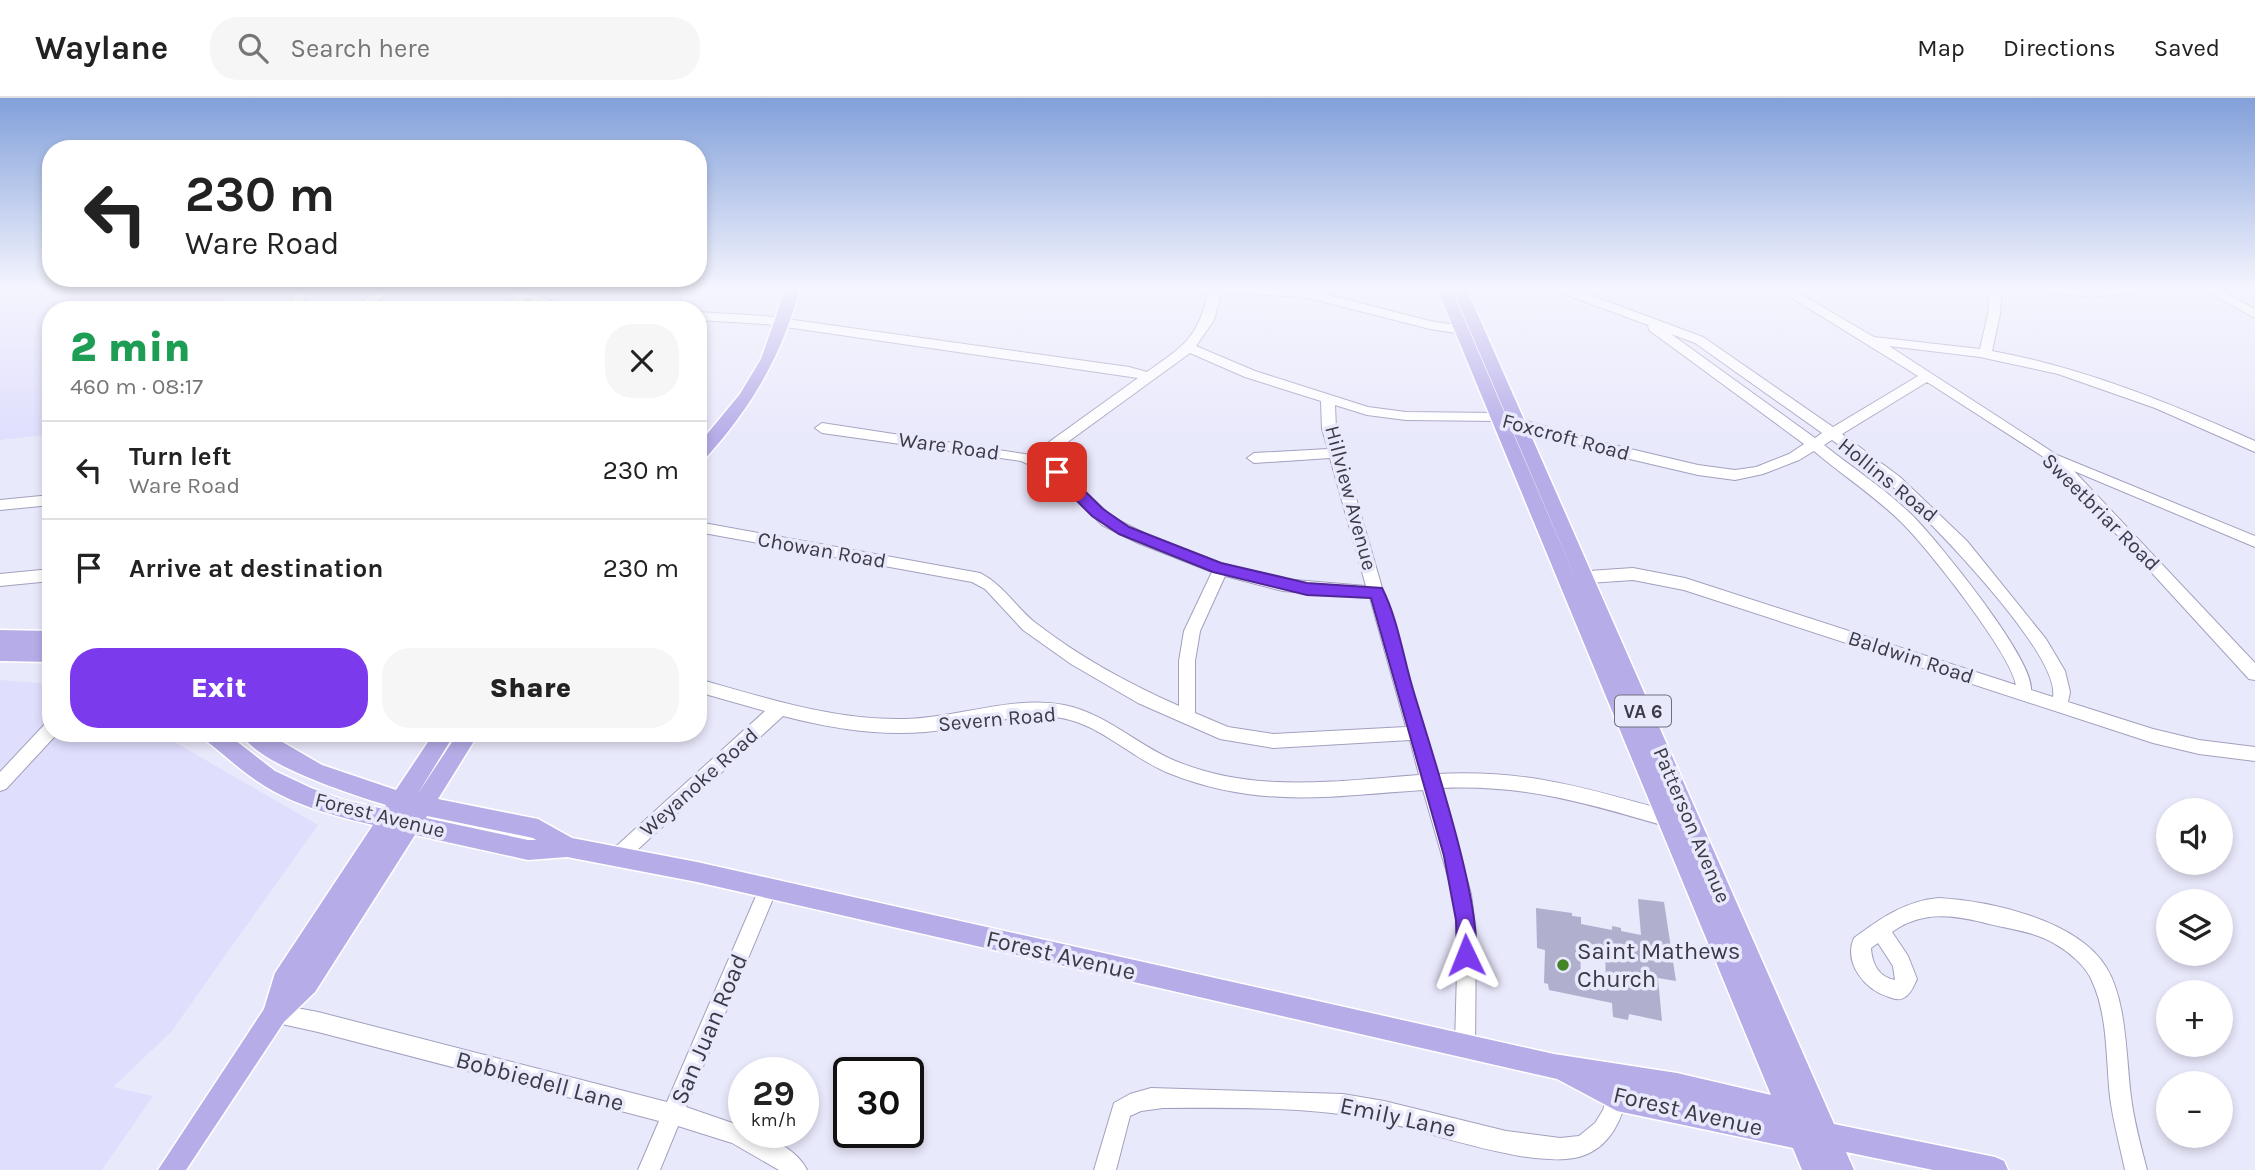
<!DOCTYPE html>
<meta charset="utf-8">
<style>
body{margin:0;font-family:Karla,sans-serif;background:#f6f6f6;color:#222;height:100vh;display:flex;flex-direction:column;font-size:26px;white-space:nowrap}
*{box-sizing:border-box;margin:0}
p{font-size:23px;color:#767676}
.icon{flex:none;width:38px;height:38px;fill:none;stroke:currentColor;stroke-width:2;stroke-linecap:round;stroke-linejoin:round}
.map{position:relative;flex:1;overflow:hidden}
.drawer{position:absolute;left:42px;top:203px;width:665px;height:441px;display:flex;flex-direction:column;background:#fff;border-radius:28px;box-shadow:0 4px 10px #0003}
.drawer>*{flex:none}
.banner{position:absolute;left:42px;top:42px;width:665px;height:147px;border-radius:28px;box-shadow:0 4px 10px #0003;background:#fff;color:#222;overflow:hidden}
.buttons{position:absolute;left:2156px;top:700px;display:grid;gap:14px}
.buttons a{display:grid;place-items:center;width:77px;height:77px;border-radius:50%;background:#fff;box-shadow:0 4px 10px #0003;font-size:35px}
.speed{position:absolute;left:728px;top:959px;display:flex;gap:14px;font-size:35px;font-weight:700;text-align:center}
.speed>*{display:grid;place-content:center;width:91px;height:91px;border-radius:50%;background:#fff;box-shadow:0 4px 10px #0003;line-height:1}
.speed small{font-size:18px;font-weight:400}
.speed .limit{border:4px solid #111;border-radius:10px;background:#fff;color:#111}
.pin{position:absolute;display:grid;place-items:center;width:60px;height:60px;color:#fff;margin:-30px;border-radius:14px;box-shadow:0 4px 10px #0006}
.me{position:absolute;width:77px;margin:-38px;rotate:358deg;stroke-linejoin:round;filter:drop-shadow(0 0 5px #0008)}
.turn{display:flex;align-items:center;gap:24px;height:147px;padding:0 28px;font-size:32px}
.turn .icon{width:91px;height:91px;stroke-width:2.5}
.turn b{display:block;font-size:49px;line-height:60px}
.round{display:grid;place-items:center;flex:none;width:74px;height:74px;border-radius:28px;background:#f6f6f6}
.head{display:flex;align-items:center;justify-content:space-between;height:119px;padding:0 28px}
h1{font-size:42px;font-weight:800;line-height:52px;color:#1e9e55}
.cta{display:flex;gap:14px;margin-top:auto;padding:14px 28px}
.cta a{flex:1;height:80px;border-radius:28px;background:#7c3aed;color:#fff;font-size:28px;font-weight:800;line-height:80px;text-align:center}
.cta a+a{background:#f6f6f6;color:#222}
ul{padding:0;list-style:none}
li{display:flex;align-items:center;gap:21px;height:98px;padding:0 28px;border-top:2px solid #e0e0e0}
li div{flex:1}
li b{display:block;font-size:26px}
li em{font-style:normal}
header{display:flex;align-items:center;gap:42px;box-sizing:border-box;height:98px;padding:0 35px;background:#fff;border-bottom:2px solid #e0e0e0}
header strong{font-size:33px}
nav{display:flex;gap:38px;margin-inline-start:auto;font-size:24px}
.search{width:490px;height:63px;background:#f6f6f6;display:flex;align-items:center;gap:18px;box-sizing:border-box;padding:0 24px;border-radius:28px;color:#767676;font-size:26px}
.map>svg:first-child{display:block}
</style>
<header>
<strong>Waylane</strong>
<div class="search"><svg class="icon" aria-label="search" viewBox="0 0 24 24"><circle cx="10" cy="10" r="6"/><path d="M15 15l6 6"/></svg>Search here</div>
<nav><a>Map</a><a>Directions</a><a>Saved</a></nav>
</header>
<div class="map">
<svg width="2255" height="1072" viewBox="0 0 2255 1072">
<rect width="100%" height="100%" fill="#e9e9fc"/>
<path fill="#dfdefd" d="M0 190H231L220 212H51V336L0 342Z
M0 582 51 586V635H159L318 727 171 934 113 989 153 998 102 1072H0Z"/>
<path fill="#b0afcd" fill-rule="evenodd" d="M1638 801 1664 804 1676 883 1658 880 1662 923 1629 916 1628 922 1613 919 1612 905 1549 892 1548 886 1544 885 1545 852 1537 850 1536 810 1572 815V818L1581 819V826L1612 832V828L1621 830V833L1641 837ZM1580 844 1605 849 1606 888 1581 883Z"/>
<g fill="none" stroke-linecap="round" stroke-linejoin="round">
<g stroke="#a2a0be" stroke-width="2">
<path id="minor" d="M293 190H305L304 212H292Z
M381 190H395L365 212H350Z
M490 190 522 193 534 190V196L572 212H555L527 201 512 212H498L515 198Z
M1210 190 1305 191 1430 223 1475 230 1481 234 1475 238 1430 231 1305 199 1221 194 1214 222 1196 248 1255 273 1368 309 1406 314 1498 315 1605 345 1698 367 1735 372 1756 369 1789 356 1804 346 1649 232 1648 227 1556 193 1554 190H1571L1703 239 1833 329 1918 278 1776 190H1790L1874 239 1980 251 1988 216 1990 190H2002L2000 216 1992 253C2084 270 2170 305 2255 343V354L2155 310 2058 276 1980 259 1889 248 2057 357 2255 438V449L2074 373 2255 565V582L2249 581 2076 392 2042 358 1927 284 1842 336 1900 379 1967 443 2046 541 2065 573 2070 594 2068 604 2153 631 2199 642 2255 649V663L2199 656 2153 645 1684 492 1633 482 1574 486 1566 480 1574 474 1633 470 1685 480 2016 587C2011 556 1927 449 1902 425 1875 398 1842 377 1814 353L1799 362 1763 376 1735 382 1698 377 1604 355 1498 323 1406 322 1367 317 1335 307 1336 331 1436 676C1528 671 1589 691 1675 715L1681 718 1684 723 1681 728 1675 731C1593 707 1528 686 1441 690L1471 796 1476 836 1475 947 1472 954 1465 957 1458 954 1455 947 1458 836 1453 796 1423 692C1332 698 1260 711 1171 676 1131 661 1096 621 1052 619 1009 616 967 630 925 634 877 638 829 630 783 618L623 765 617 767 611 765 608 759 611 753 765 613 698 594V581C766 600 835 623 906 621 958 620 1013 597 1064 607 1105 615 1136 646 1173 662 1253 696 1335 683 1419 677L1410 642 1273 650 1220 641 1138 605 1071 566 1023 532 985 491 972 484 698 434V424L980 475C1004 487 1016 510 1037 526 1080 559 1129 586 1179 608V563L1184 533 1212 474 1138 445 1102 427 1052 377 1021 363 822 335 815 330 822 325 1031 357 1138 280 765 226 698 222V214L765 218 1129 269 1147 274C1188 245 1197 240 1210 190ZM1671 236 1695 245 1822 335 1815 340ZM1190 255 1245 279 1321 303 1322 331 1328 351 1254 355 1247 360 1254 365 1330 360 1366 488 1283 481 1221 465 1148 437 1112 419 1062 371 1043 362ZM1832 342C1852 357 1874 371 1892 388 1926 419 2061 556 2053 599L2031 592C2034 561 1937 442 1912 417 1885 391 1853 370 1824 347ZM1225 478 1283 493 1370 500 1406 629 1273 636 1228 629 1195 615V563L1200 533Z
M2036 190H2147L2141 194 2092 199 2042 194Z
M2201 190H2216L2255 211V220Z
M51 397V407L0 412V402Z
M51 471V483L0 488V476Z
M51 624V635L57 636 6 691 0 693V674L45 626Z
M768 783 775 785 777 791 686 1009 744 1029V1034C764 1034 798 1052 807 1072H779L732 1045 678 1028 660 1072H638L659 1023 318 934 268 923 265 916 268 909 275 906 318 914 667 1004 759 791 761 785Z
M1939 800C1991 803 2077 822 2106 869 2127 902 2126 961 2131 999 2134 1024 2141 1048 2147 1072H2125C2120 1048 2113 1023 2110 999 2106 962 2108 917 2092 883 2086 868 2069 854 2055 846 2036 834 2010 831 1989 826 1954 817 1923 812 1892 834L1908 858 1917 881C1914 887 1911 896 1905 899 1900 903 1894 901 1889 899 1865 892 1843 865 1854 840 1881 820 1905 803 1939 800ZM1878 845 1893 868 1895 882C1879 879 1872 866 1871 850Z
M1619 980 1626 983 1629 990C1623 1020 1611 1050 1579 1059 1526 1072 1417 1028 1360 1019 1296 1008 1227 1010 1163 1010L1141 1013 1130 1018 1116 1072H1094L1114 1005 1130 996 1151 990 1343 996 1384 1003 1506 1033 1560 1040 1579 1038 1595 1025 1603 1012 1612 983Z"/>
</g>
<g stroke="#fff" stroke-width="3">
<path id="major" d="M786 190H800C782 258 751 310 704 362L698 364V347L740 296 761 261Z
M1437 190H1451L1580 491 1452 190H1466L1834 1026 1995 1059 2004 1063 2008 1072H1933L1846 1054 1854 1072H1802L1793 1050 1617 1013 1557 981 697 784 567 759 528 762 415 737 315 894 284 924 186 1072H158L264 911 275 875 373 727C334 718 293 707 260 685 240 672 222 655 204 641L201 635H226L275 673 311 690 343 702 384 711 386 707C353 697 256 666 241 635H267L322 667 396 692 434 635H455L417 697 458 635H479L438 701 538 721 572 740 697 764 1554 956 1677 975 1771 997ZM427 718 533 740 536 742H528L426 720Z
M0 532 51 533V564L0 563Z"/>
</g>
<use href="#minor" fill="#fff" fill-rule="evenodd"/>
<use href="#major" fill="#b6ade8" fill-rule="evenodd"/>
</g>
<linearGradient id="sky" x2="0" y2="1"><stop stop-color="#82a0da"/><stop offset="0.56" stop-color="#f5f5fe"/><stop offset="1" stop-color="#f5f5fe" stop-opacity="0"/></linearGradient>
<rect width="2255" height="340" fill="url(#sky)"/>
<path fill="#7c3aed" stroke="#51269a" stroke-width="2" d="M1057 369 1062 371 1103 411 1129 429 1221 465 1307 485 1382 490C1397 519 1403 557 1412 588 1426 637 1490 825 1473 864L1466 866 1460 864 1457 857 1456 822 1444 758 1371 500 1307 497 1213 474 1119 436 1092 418 1052 378 1050 374Z"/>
<circle fill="#428426" stroke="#e9e9fc" stroke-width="2.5" cx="1563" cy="867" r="7"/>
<g text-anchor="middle" stroke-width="7" stroke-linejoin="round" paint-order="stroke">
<rect fill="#e9e9fc" stroke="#6f6e7d" stroke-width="2" x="1615" y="597.5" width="56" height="31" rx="5"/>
<g font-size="19" font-weight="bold" fill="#3b3a47">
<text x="1643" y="620">VA 6</text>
</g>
<g font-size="21" fill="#3b3a47" stroke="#e9e9fc">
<text transform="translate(1566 339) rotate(15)" y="7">Foxcroft Road</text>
<text transform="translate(949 348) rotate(8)" y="7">Ware Road</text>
<text transform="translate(1888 382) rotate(39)" y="7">Hollins Road</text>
<text transform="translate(1351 400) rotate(75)" y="7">Hillview Avenue</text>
<text transform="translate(2101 414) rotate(45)" y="7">Sweetbriar Road</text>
<text transform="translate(822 452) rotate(10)" y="7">Chowan Road</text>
<text transform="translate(1911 559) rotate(18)" y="7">Baldwin Road</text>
<text transform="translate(997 621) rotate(-5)" y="7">Severn Road</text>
<text transform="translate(699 684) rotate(-42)" y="7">Weyanoke Road</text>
<text transform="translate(380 717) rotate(14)" y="7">Forest Avenue</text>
<text transform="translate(1692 727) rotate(67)" y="7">Patterson Avenue</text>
</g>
<g font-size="24" fill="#3b3a47" stroke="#e9e9fc" text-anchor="start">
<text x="1577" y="861">Saint Mathews<tspan x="1577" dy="28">Church</tspan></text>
</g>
<g font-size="24" fill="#3b3a47" stroke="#e9e9fc">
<text transform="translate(1061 857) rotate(13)" y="8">Forest Avenue</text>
<text transform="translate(709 931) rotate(-67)" y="8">San Juan Road</text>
<text transform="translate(540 983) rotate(15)" y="8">Bobbiedell Lane</text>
<text transform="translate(1688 1013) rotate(13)" y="8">Forest Avenue</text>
<text transform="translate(1398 1019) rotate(12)" y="8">Emily Lane</text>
</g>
</g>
</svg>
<div class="buttons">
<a><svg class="icon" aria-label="sound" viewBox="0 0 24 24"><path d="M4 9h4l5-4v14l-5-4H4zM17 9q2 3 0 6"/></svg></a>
<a><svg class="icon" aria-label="layers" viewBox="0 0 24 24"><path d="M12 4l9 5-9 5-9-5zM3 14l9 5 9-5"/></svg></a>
<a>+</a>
<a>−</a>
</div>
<div class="speed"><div>29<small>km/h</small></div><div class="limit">30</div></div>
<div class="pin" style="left:1057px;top:374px;background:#d93025"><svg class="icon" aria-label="arrive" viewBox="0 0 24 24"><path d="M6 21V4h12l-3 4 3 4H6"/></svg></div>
<svg class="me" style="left:1466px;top:857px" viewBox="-20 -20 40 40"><path d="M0-17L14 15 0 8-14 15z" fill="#7c3aed" stroke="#fff" stroke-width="4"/></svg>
<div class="banner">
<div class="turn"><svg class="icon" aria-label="left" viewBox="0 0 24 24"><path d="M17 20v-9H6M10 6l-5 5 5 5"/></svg><div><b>230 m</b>Ware Road</div></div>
</div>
<section class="drawer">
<div class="head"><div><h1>2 min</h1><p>460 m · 08:17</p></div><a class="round"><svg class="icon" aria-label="close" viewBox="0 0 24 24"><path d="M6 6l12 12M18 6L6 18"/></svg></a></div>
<ul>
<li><svg class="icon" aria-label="left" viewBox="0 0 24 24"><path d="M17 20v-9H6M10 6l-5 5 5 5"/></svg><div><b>Turn left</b><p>Ware Road</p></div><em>230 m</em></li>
<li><svg class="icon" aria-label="arrive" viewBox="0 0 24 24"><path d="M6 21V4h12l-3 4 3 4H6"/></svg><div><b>Arrive at destination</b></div><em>230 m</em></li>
</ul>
<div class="cta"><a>Exit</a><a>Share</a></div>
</section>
</div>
